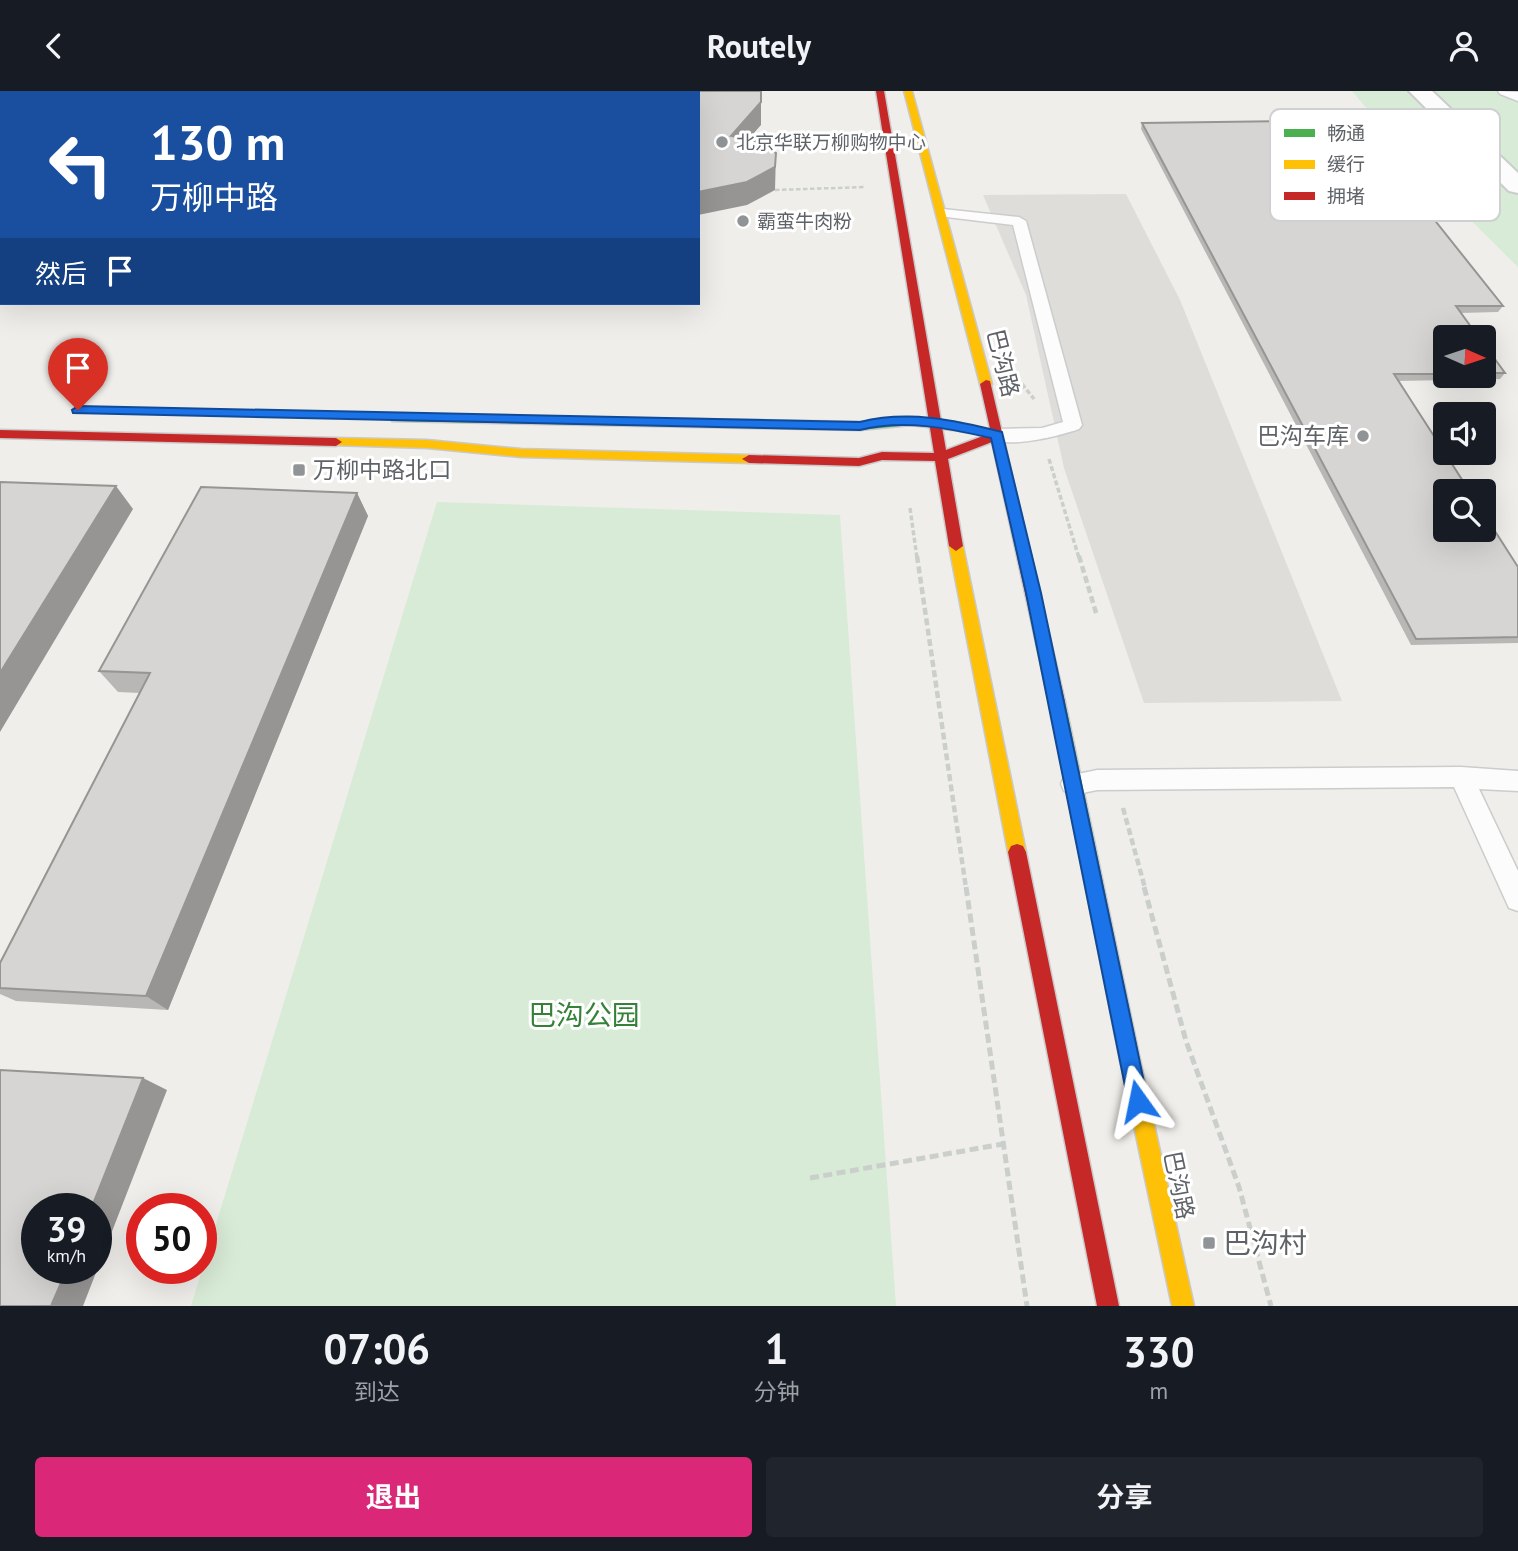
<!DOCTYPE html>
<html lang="zh">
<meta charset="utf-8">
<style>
body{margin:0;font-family:"PT Sans","Noto Sans SC",sans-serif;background:#20242c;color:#f1f3f6;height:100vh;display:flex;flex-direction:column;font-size:26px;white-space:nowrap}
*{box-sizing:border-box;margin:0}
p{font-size:23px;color:#9ea1a6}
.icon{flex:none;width:38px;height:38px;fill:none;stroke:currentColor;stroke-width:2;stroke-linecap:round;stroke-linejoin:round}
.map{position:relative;height:1215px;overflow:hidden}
.panel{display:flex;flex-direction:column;background:#171b24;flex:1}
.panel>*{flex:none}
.guide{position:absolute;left:0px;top:0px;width:700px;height:214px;box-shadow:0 7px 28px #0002;background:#1a4fa0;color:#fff;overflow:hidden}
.needle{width:46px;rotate:93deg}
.tools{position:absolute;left:1433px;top:234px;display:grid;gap:14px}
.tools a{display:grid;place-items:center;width:63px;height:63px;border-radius:7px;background:#171b24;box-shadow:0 7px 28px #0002;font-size:35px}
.speed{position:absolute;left:21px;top:1102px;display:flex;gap:14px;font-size:35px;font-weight:700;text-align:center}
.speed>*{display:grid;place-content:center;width:91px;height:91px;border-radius:50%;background:#171b24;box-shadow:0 7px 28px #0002;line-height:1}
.speed small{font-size:18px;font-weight:400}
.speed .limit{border:10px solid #d22;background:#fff;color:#111}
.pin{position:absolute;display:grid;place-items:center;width:60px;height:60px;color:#fff;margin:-72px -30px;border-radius:50% 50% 50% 0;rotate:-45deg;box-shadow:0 0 7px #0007}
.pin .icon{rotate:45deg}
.me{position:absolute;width:77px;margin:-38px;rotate:348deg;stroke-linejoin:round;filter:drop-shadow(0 0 5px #0008)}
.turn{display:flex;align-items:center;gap:24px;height:147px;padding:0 35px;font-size:32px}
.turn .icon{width:91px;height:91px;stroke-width:2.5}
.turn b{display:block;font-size:49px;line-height:60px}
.then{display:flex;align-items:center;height:66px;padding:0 35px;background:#0003;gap:14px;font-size:26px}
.eta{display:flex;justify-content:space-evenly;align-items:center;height:119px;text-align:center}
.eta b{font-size:42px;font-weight:700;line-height:49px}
.cta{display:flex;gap:14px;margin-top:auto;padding:14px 35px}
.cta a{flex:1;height:80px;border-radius:7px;background:#db2777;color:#fff;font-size:28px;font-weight:700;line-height:80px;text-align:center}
.cta a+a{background:#20242c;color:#f1f3f6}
header{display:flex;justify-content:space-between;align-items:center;height:91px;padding:0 35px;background:#171b24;font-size:32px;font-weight:700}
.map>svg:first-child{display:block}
</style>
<header><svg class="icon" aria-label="back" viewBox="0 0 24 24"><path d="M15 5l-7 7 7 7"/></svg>Routely<svg class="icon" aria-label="person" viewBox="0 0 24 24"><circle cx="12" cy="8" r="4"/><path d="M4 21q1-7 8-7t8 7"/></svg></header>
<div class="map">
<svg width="1518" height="1215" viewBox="0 0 1518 1215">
<rect width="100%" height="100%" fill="#efeeea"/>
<path fill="#dfddda" d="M1126 103 1180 209 1342 610 1144 612 1064 377 1026 204 983 104Z"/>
<path fill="#d8ebd6" d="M1352 0H1518V176L1412 71Z
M437 411 840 424 896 1215H191Z"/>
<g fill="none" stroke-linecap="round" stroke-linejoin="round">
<g stroke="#cbcccc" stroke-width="3">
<path id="lane" d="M1498 0 1518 1V10L1500 3Z
M943 118 1019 126 1026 130 1082 334 1079 338C1062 344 1000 361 988 344L997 338 1042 337 1063 331 1013 134 938 125V119Z
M1461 676 1518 680V700L1479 698 1518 780V820L1509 817 1454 696 1097 699 1073 704 1064 700 1061 693 1064 686 1097 679Z"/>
</g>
<g stroke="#cbcccc" stroke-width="4">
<path id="street" d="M1409 0H1432L1518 82V102L1509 100Z"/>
</g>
<g stroke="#cacacb" stroke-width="3">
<path id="fast" d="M44 0H52L43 2Z
M396 323 860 331 911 326 961 332 967 336 961 340 911 334 860 339 392 330V324Z
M1057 605 1063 606 1065 611 1140 969 1137 976 1130 979 1123 976 1120 969 1049 611 1051 606Z"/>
</g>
<g stroke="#cacacb" stroke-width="3">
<path id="slow" d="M904 0H912L992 293 990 296 986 297 980 293Z
M336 347 427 349 521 358 749 364 756 368 749 372 521 366 427 357 331 354 330 351Z
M956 450 963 455 1026 761 1023 767 1017 769 1011 767 1008 761 949 455Z
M1130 959 1137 962 1140 969 1194 1215H1172L1120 969 1123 962Z"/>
</g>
<g stroke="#cacacb" stroke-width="3">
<path id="jam" d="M876 0H884L946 359 991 342 980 293 986 289 990 290 1065 611 1063 616H1051L1049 611 992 351 948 368 963 455 956 460 949 455 935 370 882 369 859 375 749 372 742 368 749 364 859 367 882 361 934 362Z
M2 50V57L0 58V51Z
M0 339 336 347 342 351 336 355 0 347Z
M1017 753 1023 755 1026 761 1119 1215H1097L1008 761 1011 755Z"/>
</g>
<path stroke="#cacfcc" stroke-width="2.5" stroke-dasharray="4.5 2.5" stroke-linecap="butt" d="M775 99 865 96"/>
<path stroke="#cacfcc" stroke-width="3.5" stroke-dasharray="5 2.5" stroke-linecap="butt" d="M1022 293 1034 308
M1049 368 1079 467
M910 417 917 467"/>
<path stroke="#cacfcc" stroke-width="4.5" stroke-dasharray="7 3.5" stroke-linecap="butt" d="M917 465 966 797
M1079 465 1097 525
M1123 717 1145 797"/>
<path stroke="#cacfcc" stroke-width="5" stroke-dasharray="9 4.5" stroke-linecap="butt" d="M966 796 1027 1215
M1144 796 1186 950 1239 1096 1271 1215
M810 1087 1003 1053"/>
<use href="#lane" fill="#fdfcfc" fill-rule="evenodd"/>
<use href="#street" fill="#fdfcfc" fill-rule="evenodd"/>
<use href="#fast" fill="#4caf50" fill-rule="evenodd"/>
<use href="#slow" fill="#ffc107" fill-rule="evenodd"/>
<use href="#jam" fill="#c62828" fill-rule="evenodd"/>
</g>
<path fill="#b8b7b5" d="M1142 32 1503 215 1498 221 1460 222 1446 247V285H1484V253L1505 282 1500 288 1398 290 1518 476V552L1411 554 1141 38Z
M357 402 368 425 168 919 16 910 0 903V872L140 602 118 601 99 580Z"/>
<path fill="#969594" d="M761 11V34L731 68V45Z
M776 62 775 99 747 114 698 124V101Z
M116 395 133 418 0 641V582Z
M357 402 368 425 168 919 146 905Z
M143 987 167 999 83 1215H51L67 1178H96V1118H91Z"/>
<path fill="#d6d5d3" stroke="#969594" stroke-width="2" d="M129 0H761V11L731 45 759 51 776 62 775 76 747 91 698 101V2H128Z
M1355 29 1503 215H1456L1479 247H1446V283H1394L1470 401H1446V439H1484V423L1518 476V546L1416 548 1142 32Z
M1484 253 1505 282H1484Z
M0 391 116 395 0 582Z
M201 396 357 402 146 905 0 897V872L150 582 99 580Z
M0 979 143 987 91 1118H37V1178H67L51 1215H0Z"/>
<path fill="#1a73e8" stroke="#114b97" stroke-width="2" d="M78 315 860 331C908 319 955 329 1002 341L1041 502 1148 1010 1145 1018 1138 1021 1131 1018 1128 1010 1026 502 991 347C947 337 905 328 860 339L73 322 72 319Z"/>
<g fill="#919496" stroke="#fff" stroke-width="2.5">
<circle cx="722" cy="51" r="7"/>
<circle cx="743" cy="130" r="7"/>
<circle cx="1363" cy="345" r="7"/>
<rect x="292" y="372" width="14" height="14" rx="3.5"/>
<rect x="1202" y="1145" width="14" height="14" rx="3.5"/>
</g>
<g text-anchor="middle" stroke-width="6" stroke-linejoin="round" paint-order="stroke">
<g font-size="19" fill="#5f6368" stroke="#fff" text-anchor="start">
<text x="736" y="58">北京华联万柳购物中心</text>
<text x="757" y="137">霸蛮牛肉粉</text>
</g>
<g font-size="23" fill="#5f6368" stroke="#fff">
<text transform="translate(1003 272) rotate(76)" y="8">巴沟路</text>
<text transform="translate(1179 1094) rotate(78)" y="8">巴沟路</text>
</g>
<g font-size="23" fill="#5f6368" stroke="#fff" text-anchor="end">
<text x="1349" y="353">巴沟车库</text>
<text x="313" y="387" text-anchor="start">万柳中路北口</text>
</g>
<g font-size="28" fill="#348238" stroke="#fff">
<text x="584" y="934">巴沟公园</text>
</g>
<g font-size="28" fill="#5f6368" stroke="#fff" text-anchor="start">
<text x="1223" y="1162">巴沟村</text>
</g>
</g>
<rect x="1270" y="18" width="230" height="112" rx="10" fill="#fff" stroke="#cfd0d2" stroke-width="2"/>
<rect x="1284" y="38" width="31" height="8" fill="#4caf50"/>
<rect x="1284" y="69" width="31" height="9" fill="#ffc107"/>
<rect x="1284" y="101" width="31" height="8" fill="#c62828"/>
<g font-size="19" fill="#5f6368">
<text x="1327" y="49">畅通</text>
<text x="1327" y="80">缓行</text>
<text x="1327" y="112">拥堵</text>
</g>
</svg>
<div class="tools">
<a><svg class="needle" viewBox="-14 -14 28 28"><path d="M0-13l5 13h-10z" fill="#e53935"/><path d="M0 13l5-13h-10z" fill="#9ea1a6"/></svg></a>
<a><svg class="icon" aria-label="sound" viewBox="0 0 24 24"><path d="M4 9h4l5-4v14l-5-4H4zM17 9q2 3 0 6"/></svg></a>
<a><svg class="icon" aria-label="search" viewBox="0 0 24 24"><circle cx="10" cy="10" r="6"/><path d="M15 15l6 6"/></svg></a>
</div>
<div class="speed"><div>39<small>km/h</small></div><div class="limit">50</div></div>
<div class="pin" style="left:78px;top:319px;background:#d93025"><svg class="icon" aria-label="arrive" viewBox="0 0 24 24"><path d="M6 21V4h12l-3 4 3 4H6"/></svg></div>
<svg class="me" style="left:1138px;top:1010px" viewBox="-20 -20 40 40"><path d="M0-17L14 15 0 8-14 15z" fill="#1a73e8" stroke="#fff" stroke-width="4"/></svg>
<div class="guide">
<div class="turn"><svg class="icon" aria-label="left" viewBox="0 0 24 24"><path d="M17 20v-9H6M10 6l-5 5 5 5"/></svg><div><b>130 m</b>万柳中路</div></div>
<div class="then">然后<svg class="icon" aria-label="arrive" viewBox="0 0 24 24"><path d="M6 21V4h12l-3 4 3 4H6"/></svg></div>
</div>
</div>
<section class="panel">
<div class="eta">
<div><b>07:06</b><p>到达</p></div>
<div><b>1</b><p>分钟</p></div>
<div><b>330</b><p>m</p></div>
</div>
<div class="cta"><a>退出</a><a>分享</a></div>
</section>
